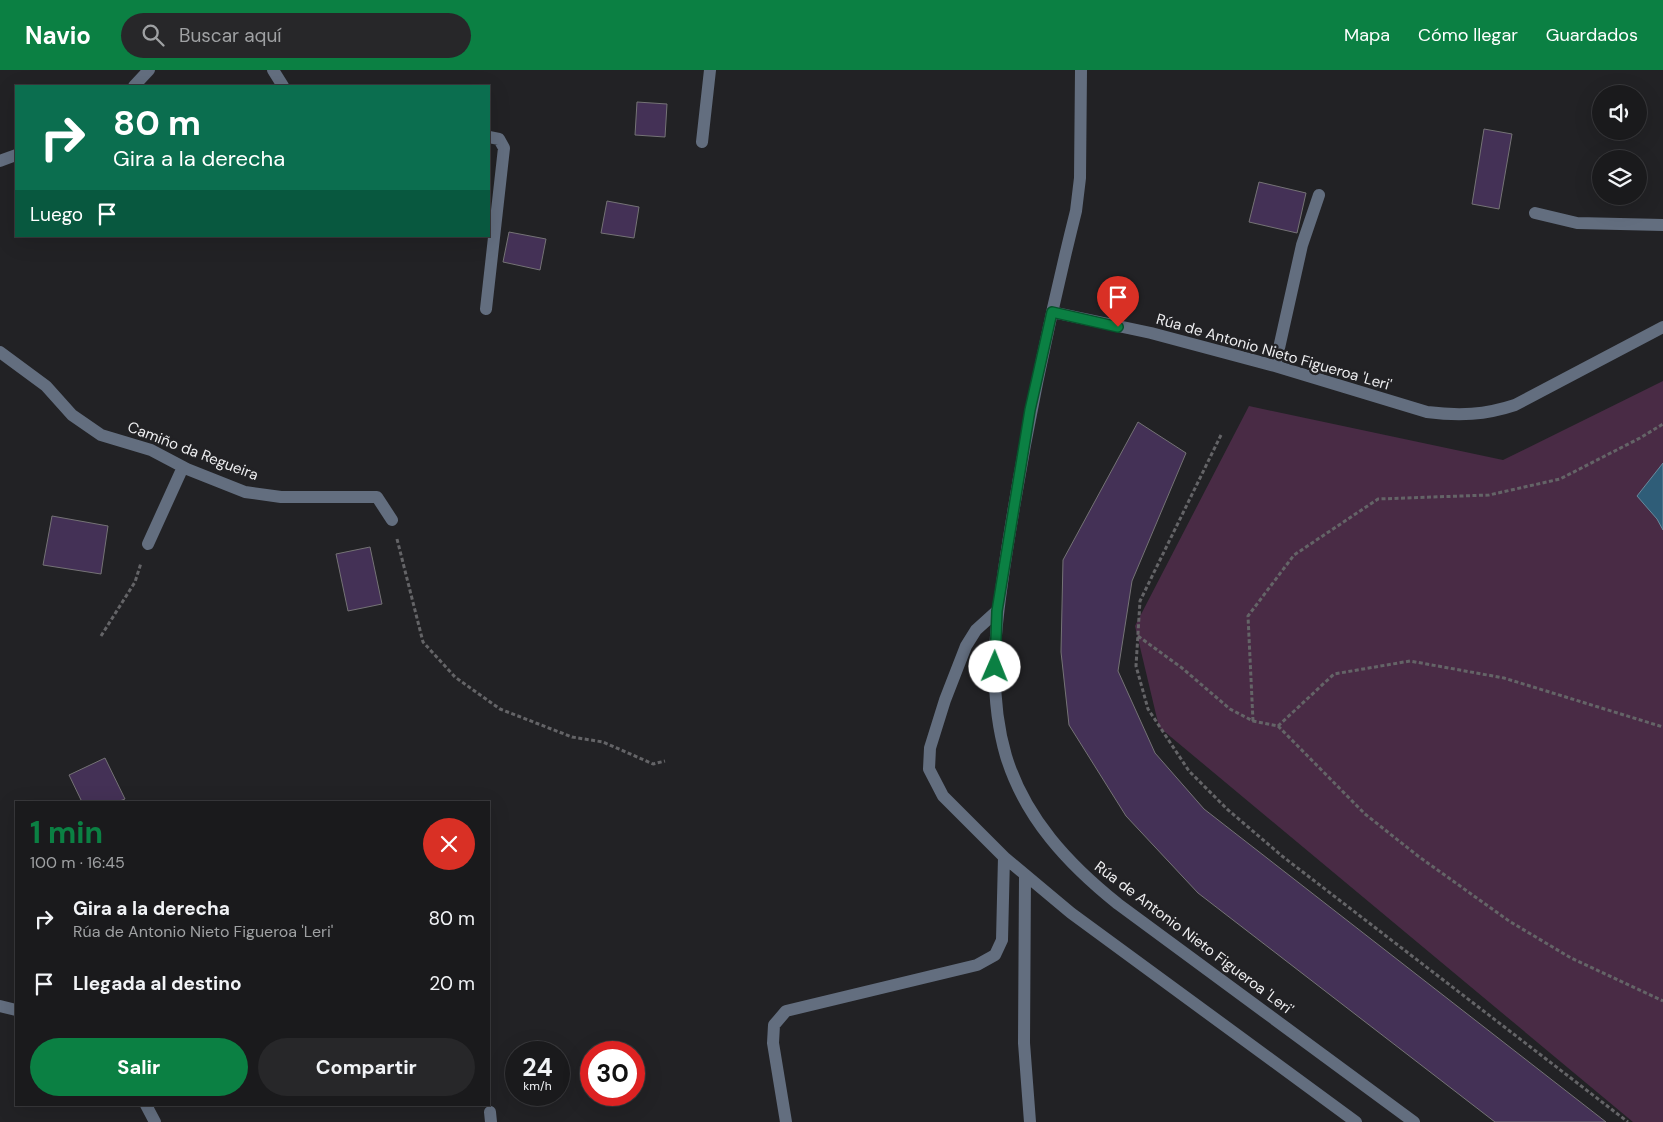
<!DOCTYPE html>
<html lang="es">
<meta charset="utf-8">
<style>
body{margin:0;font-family:"DM Sans",sans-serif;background:#272729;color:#f1f3f6;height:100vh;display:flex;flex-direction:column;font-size:19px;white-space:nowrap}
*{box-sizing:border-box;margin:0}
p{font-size:16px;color:#9fa1a3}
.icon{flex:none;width:28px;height:28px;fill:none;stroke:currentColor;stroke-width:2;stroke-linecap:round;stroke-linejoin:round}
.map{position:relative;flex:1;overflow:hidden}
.drawer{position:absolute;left:15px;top:731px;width:475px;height:305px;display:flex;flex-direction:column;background:#1a1a1c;border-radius:0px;box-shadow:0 5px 20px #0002,0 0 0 1px #38383b}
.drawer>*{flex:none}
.hud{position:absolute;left:15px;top:15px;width:475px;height:152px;border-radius:0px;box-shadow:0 5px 20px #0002,0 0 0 1px #38383b;background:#0b6e4f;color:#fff;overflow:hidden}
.tools{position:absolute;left:1592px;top:15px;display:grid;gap:10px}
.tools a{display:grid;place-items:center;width:55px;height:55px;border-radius:50%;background:#1a1a1c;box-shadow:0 5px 20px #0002,0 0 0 1px #38383b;font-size:25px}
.speed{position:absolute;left:505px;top:971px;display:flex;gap:10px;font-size:25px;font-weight:700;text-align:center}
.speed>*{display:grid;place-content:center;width:65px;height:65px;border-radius:50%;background:#1a1a1c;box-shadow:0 5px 20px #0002,0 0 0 1px #38383b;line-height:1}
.speed small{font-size:12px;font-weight:400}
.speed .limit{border:8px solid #d22;background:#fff;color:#111}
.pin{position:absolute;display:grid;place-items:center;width:42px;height:42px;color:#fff;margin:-51px -21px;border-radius:50% 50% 50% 0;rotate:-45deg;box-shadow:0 0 5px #0007}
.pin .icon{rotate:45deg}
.me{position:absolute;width:55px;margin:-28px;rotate:1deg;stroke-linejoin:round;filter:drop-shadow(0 0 4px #0008)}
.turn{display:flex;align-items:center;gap:18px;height:105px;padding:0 15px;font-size:22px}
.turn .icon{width:65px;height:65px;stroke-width:2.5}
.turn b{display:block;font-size:35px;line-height:42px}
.then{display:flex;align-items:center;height:48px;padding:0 15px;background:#0003;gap:10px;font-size:19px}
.round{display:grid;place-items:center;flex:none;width:52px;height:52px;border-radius:26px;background:#272729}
.summary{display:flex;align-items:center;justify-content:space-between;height:85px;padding:0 15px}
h1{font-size:30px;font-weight:700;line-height:38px;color:#0b8043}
.button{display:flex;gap:10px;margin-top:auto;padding:10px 15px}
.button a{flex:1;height:58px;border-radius:30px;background:#0b8043;color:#fff;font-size:20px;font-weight:700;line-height:58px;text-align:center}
.button a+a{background:#272729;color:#f1f3f6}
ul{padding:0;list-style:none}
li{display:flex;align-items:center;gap:15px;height:65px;padding:0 15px}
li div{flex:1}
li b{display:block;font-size:19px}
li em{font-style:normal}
header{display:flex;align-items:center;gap:30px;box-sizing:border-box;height:70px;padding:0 25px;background:#0b8043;color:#fff}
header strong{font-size:24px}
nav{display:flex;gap:28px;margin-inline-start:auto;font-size:18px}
.search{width:350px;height:45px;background:#272729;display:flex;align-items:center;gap:12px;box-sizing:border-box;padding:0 18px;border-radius:28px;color:#9fa1a3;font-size:19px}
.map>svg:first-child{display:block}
</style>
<header>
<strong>Navio</strong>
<div class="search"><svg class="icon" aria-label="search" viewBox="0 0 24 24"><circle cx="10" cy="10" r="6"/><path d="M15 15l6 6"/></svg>Buscar aquí</div>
<nav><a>Mapa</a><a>Cómo llegar</a><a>Guardados</a></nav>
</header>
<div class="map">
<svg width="1663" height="1052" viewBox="0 0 1663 1052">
<rect width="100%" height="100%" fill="#222225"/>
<path fill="#492b45" d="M1663 311V1052H1633L1159 657 1135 556 1249 336 1503 390Z"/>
<path fill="#2f5d78" stroke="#69899c" d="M1663 393V460L1657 449 1637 426Z"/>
<path fill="#443156" stroke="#757376" d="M637 32 667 34 665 67 635 65Z
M1484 59 1512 64 1499 139 1472 134Z
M1259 112 1306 123 1297 163 1249 152Z
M607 131 639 137 634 168 601 163Z
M509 162 546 169 540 200 503 192Z
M1138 352 1186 383 1132 511 1118 601 1155 683 1204 739 1606 1052H1495L1198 823 1126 746 1069 655 1061 582 1063 490Z
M52 446 108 456 101 504 43 495Z
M370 477 382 534 348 541 336 484Z
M105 688 125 729 117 732H82L69 705Z"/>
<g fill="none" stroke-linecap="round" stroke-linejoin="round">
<path stroke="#646467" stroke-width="3" stroke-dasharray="4 2.5" stroke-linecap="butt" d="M1221 365 1140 531 1136 596 1148 639 1189 701 1227 739 1282 786 1628 1052
M397 469 423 572 455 607 500 639 572 667 603 672 653 694 665 691
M101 566 135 512 141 493
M1138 566 1182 598 1230 639 1253 651 1278 656 1365 744 1418 786 1509 851 1571 888 1663 931
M1253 651 1248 546 1294 485 1378 429 1489 425 1560 409 1640 368 1663 354
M1278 656 1334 604 1410 591 1504 608 1663 657"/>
<path stroke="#636e7f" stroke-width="12" d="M273 0 283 16
M1081 0 1080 108 1076 141C1051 241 1030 341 1013 443 1000 523 983 607 1006 686 1025 748 1068 794 1118 834L1414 1052
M134 16 149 0
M702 72 710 0
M0 91 16 85
M1535 143 1577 153 1663 155
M486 239 504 78 499 69 489 67
M1052 242 1151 263 1275 296 1427 342C1459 346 1485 345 1515 335L1663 257
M0 282 46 316 72 345 101 365 151 380 187 399 245 422 281 427H377L392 450
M1275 296 1302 175 1319 125
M148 474 183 397
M997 541 976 560 966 576 945 630 930 678 929 699 943 726 1004 787 1071 843 1356 1052
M1025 805 1024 973 1030 1052
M0 936 16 940
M146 1035 155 1052
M490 1042 491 1052
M786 1052 773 973 774 955 786 941 977 895 995 885 1002 870 1004 787"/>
</g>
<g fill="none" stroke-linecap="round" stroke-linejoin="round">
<g stroke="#07532c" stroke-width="12">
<path id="route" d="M995 597 997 541 1030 340 1052 242 1118 257"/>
</g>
<use href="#route" stroke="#0b8043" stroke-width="9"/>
</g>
<g text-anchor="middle" stroke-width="5" stroke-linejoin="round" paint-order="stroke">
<g font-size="15" fill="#efeff1" stroke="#222225">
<text transform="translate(1274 282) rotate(16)" y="5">Rúa de Antonio Nieto Figueroa 'Leri'</text>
<text transform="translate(193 381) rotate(21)" y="5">Camiño da Regueira</text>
<text transform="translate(1194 868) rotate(37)" y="5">Rúa de Antonio Nieto Figueroa 'Leri'</text>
</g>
</g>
</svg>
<div class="tools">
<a><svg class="icon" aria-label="sound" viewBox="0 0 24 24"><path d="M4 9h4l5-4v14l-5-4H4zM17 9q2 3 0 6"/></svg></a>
<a><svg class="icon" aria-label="layers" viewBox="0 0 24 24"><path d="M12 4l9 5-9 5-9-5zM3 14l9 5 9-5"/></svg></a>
</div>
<div class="speed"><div>24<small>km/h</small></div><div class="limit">30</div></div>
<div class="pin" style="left:1118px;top:257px;background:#d93025"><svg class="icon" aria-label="arrive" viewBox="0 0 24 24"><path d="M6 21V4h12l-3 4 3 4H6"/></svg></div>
<svg class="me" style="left:995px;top:597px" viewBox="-20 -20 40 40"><circle r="19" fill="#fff"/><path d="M0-13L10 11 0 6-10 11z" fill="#0b8043"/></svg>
<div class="hud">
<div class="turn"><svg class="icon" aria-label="right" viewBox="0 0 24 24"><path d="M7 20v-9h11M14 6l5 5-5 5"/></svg><div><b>80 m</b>Gira a la derecha</div></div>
<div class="then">Luego<svg class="icon" aria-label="arrive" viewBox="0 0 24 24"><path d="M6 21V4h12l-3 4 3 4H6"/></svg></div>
</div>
<section class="drawer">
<div class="summary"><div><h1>1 min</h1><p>100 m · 16:45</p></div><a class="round" style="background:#d93025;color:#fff"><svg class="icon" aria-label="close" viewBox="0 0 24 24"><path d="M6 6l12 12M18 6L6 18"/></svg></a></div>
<ul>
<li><svg class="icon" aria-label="right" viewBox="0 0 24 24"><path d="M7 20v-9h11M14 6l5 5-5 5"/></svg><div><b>Gira a la derecha</b><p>Rúa de Antonio Nieto Figueroa 'Leri'</p></div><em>80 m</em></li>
<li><svg class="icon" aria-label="arrive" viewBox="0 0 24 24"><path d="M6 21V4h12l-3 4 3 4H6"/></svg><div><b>Llegada al destino</b></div><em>20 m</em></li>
</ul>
<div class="button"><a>Salir</a><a>Compartir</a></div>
</section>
</div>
